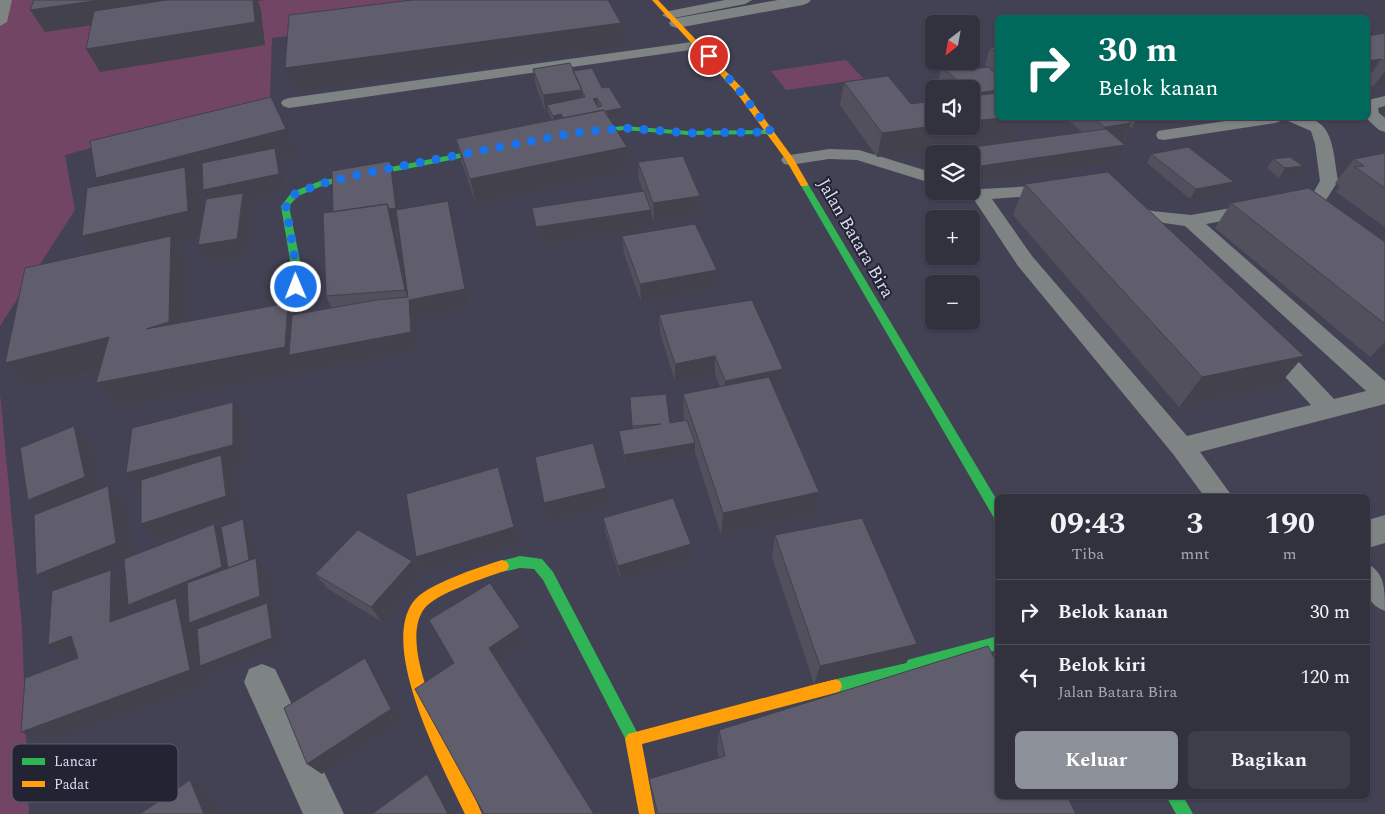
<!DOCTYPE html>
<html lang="id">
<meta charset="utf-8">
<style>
body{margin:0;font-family:Spectral,serif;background:#3d3e4a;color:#f1f3f6;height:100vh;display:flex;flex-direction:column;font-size:19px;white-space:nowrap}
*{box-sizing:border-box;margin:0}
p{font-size:16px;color:#a8aab0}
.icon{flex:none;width:28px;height:28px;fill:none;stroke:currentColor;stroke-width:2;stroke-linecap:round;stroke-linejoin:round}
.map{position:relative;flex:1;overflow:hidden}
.panel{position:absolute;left:995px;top:494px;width:375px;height:305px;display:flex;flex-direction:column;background:#32323f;border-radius:8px;box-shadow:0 1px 4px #0004,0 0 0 1px #4d4d59}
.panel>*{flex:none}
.hud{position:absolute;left:995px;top:15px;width:375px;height:105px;border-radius:8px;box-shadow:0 1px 4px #0004,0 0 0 1px #4d4d59;background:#00695c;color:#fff;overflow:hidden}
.needle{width:32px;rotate:211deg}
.fabs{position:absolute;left:925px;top:15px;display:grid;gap:10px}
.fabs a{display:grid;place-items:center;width:55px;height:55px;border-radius:8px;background:#32323f;box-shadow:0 1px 4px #0004,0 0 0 1px #4d4d59;font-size:25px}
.pin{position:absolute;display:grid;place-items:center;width:42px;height:42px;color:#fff;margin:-21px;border:2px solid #fff;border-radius:50%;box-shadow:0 1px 5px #0007}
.me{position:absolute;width:55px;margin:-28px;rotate:359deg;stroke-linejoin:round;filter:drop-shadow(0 0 4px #0008)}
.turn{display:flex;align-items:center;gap:18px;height:105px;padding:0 20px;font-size:22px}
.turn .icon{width:65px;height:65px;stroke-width:2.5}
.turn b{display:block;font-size:35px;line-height:42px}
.eta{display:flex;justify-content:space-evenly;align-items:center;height:85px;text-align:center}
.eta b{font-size:30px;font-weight:700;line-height:35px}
.primary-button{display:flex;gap:10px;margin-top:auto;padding:10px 20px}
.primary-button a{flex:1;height:58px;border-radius:8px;background:#8c9099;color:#fff;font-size:20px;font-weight:700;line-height:58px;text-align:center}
.primary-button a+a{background:#3d3e4a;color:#f1f3f6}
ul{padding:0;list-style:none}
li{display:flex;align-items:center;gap:15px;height:65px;padding:0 20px;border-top:1px solid #4d4d59}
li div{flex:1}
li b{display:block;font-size:19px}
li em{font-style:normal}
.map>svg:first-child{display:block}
</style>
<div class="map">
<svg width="1385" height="814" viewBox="0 0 1385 814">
<rect width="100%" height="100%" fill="#424254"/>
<path fill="#724564" d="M0 0H556L272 38 270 98 65 155 75 210 0 326Z
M846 60 864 79 786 90 771 71Z
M0 393 22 627 29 814H0Z"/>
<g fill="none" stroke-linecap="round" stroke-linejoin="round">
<path fill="#7e8383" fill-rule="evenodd" d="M0 0H12L7 22 0 26Z
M725 0H752L745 4 669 19 662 15 669 11Z
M699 41 704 42 706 45 704 48 289 108 283 106 281 103 283 100 289 98Z
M1385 96V106L1378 108 1379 113 1385 118V132L1379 130 1366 118 1368 100Z
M1246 118H1283L1281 121 1275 123 1164 140 1158 139 1156 135 1158 131 1164 130Z
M1286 118C1334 111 1332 145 1338 181L1324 203 1290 210 1283 208 1281 204 1283 200 1312 195 1320 181 1315 144 1311 131 1288 121Z
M829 149 859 150 934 173V184L857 160 829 159 790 165 784 164 781 160 784 156 790 155Z
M1053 185 1059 186 1062 190 1059 194 992 199 1032 256 1187 436 1311 405 1263 353 1260 347 1263 341 1271 339 1279 341 1334 399 1366 391 1185 226 1142 220 1119 211 1117 207 1119 203 1126 201 1152 211 1191 215 1254 204 1261 206 1263 210 1261 214 1206 224 1385 381V404L1200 452 1232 496H1204L1173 454 1018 266 973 198 964 195 961 191H971V186L981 189Z
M1368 564C1385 573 1385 590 1385 611 1363 603 1365 584 1368 564Z"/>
<path fill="#7e8383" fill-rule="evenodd" d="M778 0H811L808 3 803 5 677 28 671 26 669 23 671 20 677 18Z
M1385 515V543L1368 548V520Z
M262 664 275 669 344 814H303L244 682 249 669Z"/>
<path fill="#30b455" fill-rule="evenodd" d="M624 126 688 131 771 130 775 132 771 134 688 135 624 130 579 134 575 132 579 130Z
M497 146H500V150L322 186 298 196 289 206 301 266V287L299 289H293L291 266 281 206 292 192 320 181Z
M804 181 808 184 998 502V519L994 518 800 184Z
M520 556 542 559 553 572 638 734 641 739 638 744 633 747 628 744 543 580 534 569 520 568 502 572 497 570 495 566 497 562Z
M998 636V650L835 693 830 691 828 686 830 681 835 679Z
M1166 796H1183L1193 814H1176Z"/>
<path fill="#ff9f0a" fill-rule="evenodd" d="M652 0H658L742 88 793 158 808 184 807 186H801L786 160 736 92Z
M502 560 507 562 509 566 507 570C486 578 437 592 424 609 393 651 465 772 482 814H465C443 768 379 649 413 602 426 584 480 567 502 560Z
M835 679 840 681 842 686 840 691 835 693 642 744 655 814H639L625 739 628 734Z"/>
</g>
<path fill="#53505d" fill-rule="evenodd" d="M1385 33V85L1373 87 1368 84V36Z
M998 47V75L988 68 998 118H1054L1017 123 1012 139 877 157 840 105 844 82 911 104 971 126V89H944L938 82 942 66 974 69 987 67 985 65 990 48Z
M533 69 573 71 602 88 623 117 610 119 627 147 629 172 476 204 462 163 456 139 552 120 548 112 546 113 536 86Z
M1066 118H1169L1167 121 1132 128 1130 126 1123 140 1119 141 1116 163 976 183 971 178V154H964L966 148 1082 132Z
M297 153 279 158 283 166 287 191 247 201 252 211 247 257 210 263 200 237 175 243 187 261V322L288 303 294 314 332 308 326 296 333 212 396 179 400 210 453 219 470 307 416 318 418 350 118 408 100 370 30 388 95 253 87 188ZM203 179V190L208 198 202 222 200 192 194 181ZM395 227H399L403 263 396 229Z
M1385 153V227L1336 192 1340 187 1335 183 1354 159Z
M1151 154 1228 191 1190 199 1147 163Z
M1273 159 1303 166 1297 175 1279 178 1267 168Z
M638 162 700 214 654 221 651 213 652 228 540 245 532 208 643 191 639 180Z
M1025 184 1277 387 1179 407 1013 215Z
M1231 203 1385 242V353L1370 357 1215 228Z
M622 236 716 288 641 302 624 254Z
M659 315 783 369 781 387 774 388 819 492 814 515 721 535 695 452 625 464 619 431 633 429 630 397 670 423 684 420 683 394 720 387 715 374 675 381 660 333Z
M603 518 691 544V560L621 581 606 534Z
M775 535 917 644 906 663 814 684 772 557Z
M412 561 421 576 382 622 328 589 315 574Z
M719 730 1076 814H656L652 796 649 779 719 758 717 749Z"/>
<path fill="#43414c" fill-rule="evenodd" d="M100 0H266L258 1 261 10 265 45 100 72 86 49 253 2 45 32 30 10Z
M621 23 623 46 295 92 285 68Z
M1381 59 1368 78V61Z
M1385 71V85L1373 87Z
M995 86H998V102L971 110V94Z
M582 90 584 107 547 105 548 112 546 113 543 95Z
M597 98 598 107 593 99Z
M622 108 623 117 609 119 606 111Z
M561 114 562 123 554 125 553 116Z
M1001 118H1054L1017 123 1012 139 877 157 882 133 934 126H971V121Z
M1137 118H1169L1167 121 1132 128Z
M1131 123 1123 140 1097 145 1105 127Z
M286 129 297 153 279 158 283 166 287 191 247 201 252 211 247 257 210 263 198 245 237 239 242 202 214 208 203 190 279 174 276 159 194 181 200 192 204 236 175 243 187 261V348L166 354 146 329 169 322 171 244 101 261 82 236 188 211 186 183 114 203 96 178Z
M1125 145 1116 163 976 183 981 166Z
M627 147 629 172 476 204 470 179Z
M390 161 396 179 402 226 395 227 411 299 448 201 453 219 470 307 416 318 418 350 118 408 96 383 288 303 302 329 409 301 405 290 341 237Z
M1303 166 1297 175 1279 178 1285 168Z
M1234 182 1228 191 1190 199 1196 189Z
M700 196V214L654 221 653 203Z
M651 210 652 228 540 245 536 227Z
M717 270 716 288 641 302 640 284Z
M109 337 130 362 30 388 5 363Z
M1385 342V353L1370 357Z
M715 356V374L675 381V364Z
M1304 356 1277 387 1179 407 1202 377Z
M783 369 781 387 724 398 725 381Z
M233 402 246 420V462L231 466 235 472 240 512 158 540 141 524 143 490 126 473Z
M74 426 91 444 103 493 48 517 28 500Z
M695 443V452L625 464 624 455Z
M498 467 504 484 520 543 424 572 416 557Z
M108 486 126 503 134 558 58 590 36 575Z
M606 488 608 505 548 520 544 503Z
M819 492 814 515 721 535 723 513Z
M243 519 250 528 258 572 236 581 237 582 183 604 193 613 195 620 260 596 256 558 270 574 280 645 209 673 205 671 208 683 46 743 21 732 190 670 178 606 147 619 130 606V636L110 622 111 570 130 585V604L222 567 214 524 229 540 235 570 250 564ZM269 613 272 638 204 665 197 629 206 637Z
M691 544V560L621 581 618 566Z
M412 561 421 576 382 622 371 607Z
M520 627 525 641 496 661 489 648Z
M71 636 92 650 70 659 48 645Z
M917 644 906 663 814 684 820 666Z
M365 658 376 672 402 721 322 774 307 764Z
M427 774 437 784 453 814H448Z
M190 780 210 790 219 814H204Z"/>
<path fill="#605d6c" stroke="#43414c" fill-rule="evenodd" d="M34 0H100L30 10Z
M167 0H253L255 22 86 49 94 11Z
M412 0H608L621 23 285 68 289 15Z
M1385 33V61L1381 59 1368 61V36Z
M998 47V54L990 48Z
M570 63 582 90 543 95 533 69Z
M967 63 974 69 988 67 998 76V86H995L998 88V90L971 94V89H966L942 66Z
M592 68 602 88 609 87 622 108 606 111 609 115 607 116 604 110 563 118 561 114 553 116 547 105 585 97 573 71ZM597 98 602 106 598 107 593 99Z
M888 76 911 104 934 101V126L882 133 844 82Z
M998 93V118H1001L971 121V96Z
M271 97 286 129 96 178 90 141Z
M604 110 627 147 470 179 456 139Z
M1093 118H1125L1131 123 1105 127Z
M1106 129 1125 145 981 166 966 148Z
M1188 147 1234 182 1196 189 1151 154Z
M275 148 279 174 203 190 202 163Z
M1385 153V188L1355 167 1364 166 1354 159Z
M683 156 700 196 653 203 638 162Z
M1290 157 1303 166 1285 168 1273 159Z
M390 161 396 208 389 209 387 204 333 212 332 171Z
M185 167 188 211 82 236 87 188Z
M1108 172 1304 356 1202 377 1025 184Z
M1309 188 1385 242V324L1231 203Z
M644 191 651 210 536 227 532 208Z
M243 193 237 239 198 245 206 199Z
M448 201 465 289 409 300 411 332 289 355 292 315 376 300 408 297 396 210Z
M387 204 405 290 326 296 323 213Z
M695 224 717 270 640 284 622 236Z
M171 236 169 322 146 329 288 303 285 347 96 383 109 337 5 363 25 268Z
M752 300 783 369 725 381 715 356 675 364 659 315Z
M769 377 819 492 723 513 683 394Z
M666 394 670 423 687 420 695 443 624 455 619 431 661 424 632 426 630 397Z
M233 402V445L126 473 132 428Z
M74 426 85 477 28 500 20 448Z
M593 443 606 488 544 503 535 457Z
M221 455 226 496 141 524V480Z
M498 467 514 527 416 557 406 494Z
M108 486 116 543 36 575 34 515Z
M673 498 691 544 618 566 603 518Z
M862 518 917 644 820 666 775 535Z
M243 519 249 560 228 568 221 527Z
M214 524 222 567 128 605 124 559Z
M358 530 412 561 371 607 315 574Z
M256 558 260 596 189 623 187 583Z
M111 570 110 622 176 598 190 670 21 732 25 678 78 658 71 636 48 645 52 591Z
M490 583 520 627 489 648 594 814H484L415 689 454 663 429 620Z
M267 603 272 638 200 666 197 629Z
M988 646 998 665V796H1067L1076 814H658L649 779 725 756 719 730Z
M365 658 391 709 307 764 284 708Z
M427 774 448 814H372Z
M190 780 204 814H140Z"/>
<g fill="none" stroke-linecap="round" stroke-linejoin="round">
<path stroke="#1a73e8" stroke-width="9" stroke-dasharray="0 16.2" d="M296 287V266L286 206 288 200 295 194 320 184 365 173 573 133 624 128 688 133 771 132 739 90 709 56"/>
</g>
<g text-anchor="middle" stroke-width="4" stroke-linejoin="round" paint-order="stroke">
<g font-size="18" fill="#dcdef3" stroke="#232433">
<text transform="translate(856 238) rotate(60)" y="6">Jalan Batara Bira</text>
</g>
</g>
<rect x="12" y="744" width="166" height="58" rx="8" fill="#232433" stroke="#5a5c6d" stroke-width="1"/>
<rect x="22" y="758" width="23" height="7" fill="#30b455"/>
<rect x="22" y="781" width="23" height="6" fill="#ff9f0a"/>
<g font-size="14" fill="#dcdef3">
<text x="54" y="766">Lancar</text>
<text x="54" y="789">Padat</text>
</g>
</svg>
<div class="fabs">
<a><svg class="needle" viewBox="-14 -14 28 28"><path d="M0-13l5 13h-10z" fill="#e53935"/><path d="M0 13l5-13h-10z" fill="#a8aab0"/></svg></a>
<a><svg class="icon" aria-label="sound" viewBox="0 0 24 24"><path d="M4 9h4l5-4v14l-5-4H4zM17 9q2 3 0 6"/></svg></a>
<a><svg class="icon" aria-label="layers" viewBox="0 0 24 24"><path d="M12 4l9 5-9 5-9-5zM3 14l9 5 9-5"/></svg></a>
<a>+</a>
<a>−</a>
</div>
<div class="pin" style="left:709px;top:56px;background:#d93025"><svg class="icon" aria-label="arrive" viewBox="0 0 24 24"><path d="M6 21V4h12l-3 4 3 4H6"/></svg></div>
<svg class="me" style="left:296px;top:287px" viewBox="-20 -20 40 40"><circle r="17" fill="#1a73e8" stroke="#fff" stroke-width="3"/><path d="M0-11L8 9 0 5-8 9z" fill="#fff"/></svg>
<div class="hud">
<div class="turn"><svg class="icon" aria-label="right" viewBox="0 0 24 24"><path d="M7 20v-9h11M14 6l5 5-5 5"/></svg><div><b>30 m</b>Belok kanan</div></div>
</div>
<section class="panel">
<div class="eta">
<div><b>09:43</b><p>Tiba</p></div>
<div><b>3</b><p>mnt</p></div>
<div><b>190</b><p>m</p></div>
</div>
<ul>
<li><svg class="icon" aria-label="right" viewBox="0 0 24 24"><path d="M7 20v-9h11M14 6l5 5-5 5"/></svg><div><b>Belok kanan</b></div><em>30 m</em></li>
<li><svg class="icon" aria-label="left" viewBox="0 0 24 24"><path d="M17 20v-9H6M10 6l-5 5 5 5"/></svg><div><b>Belok kiri</b><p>Jalan Batara Bira</p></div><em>120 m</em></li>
</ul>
<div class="primary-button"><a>Keluar</a><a>Bagikan</a></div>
</section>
</div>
